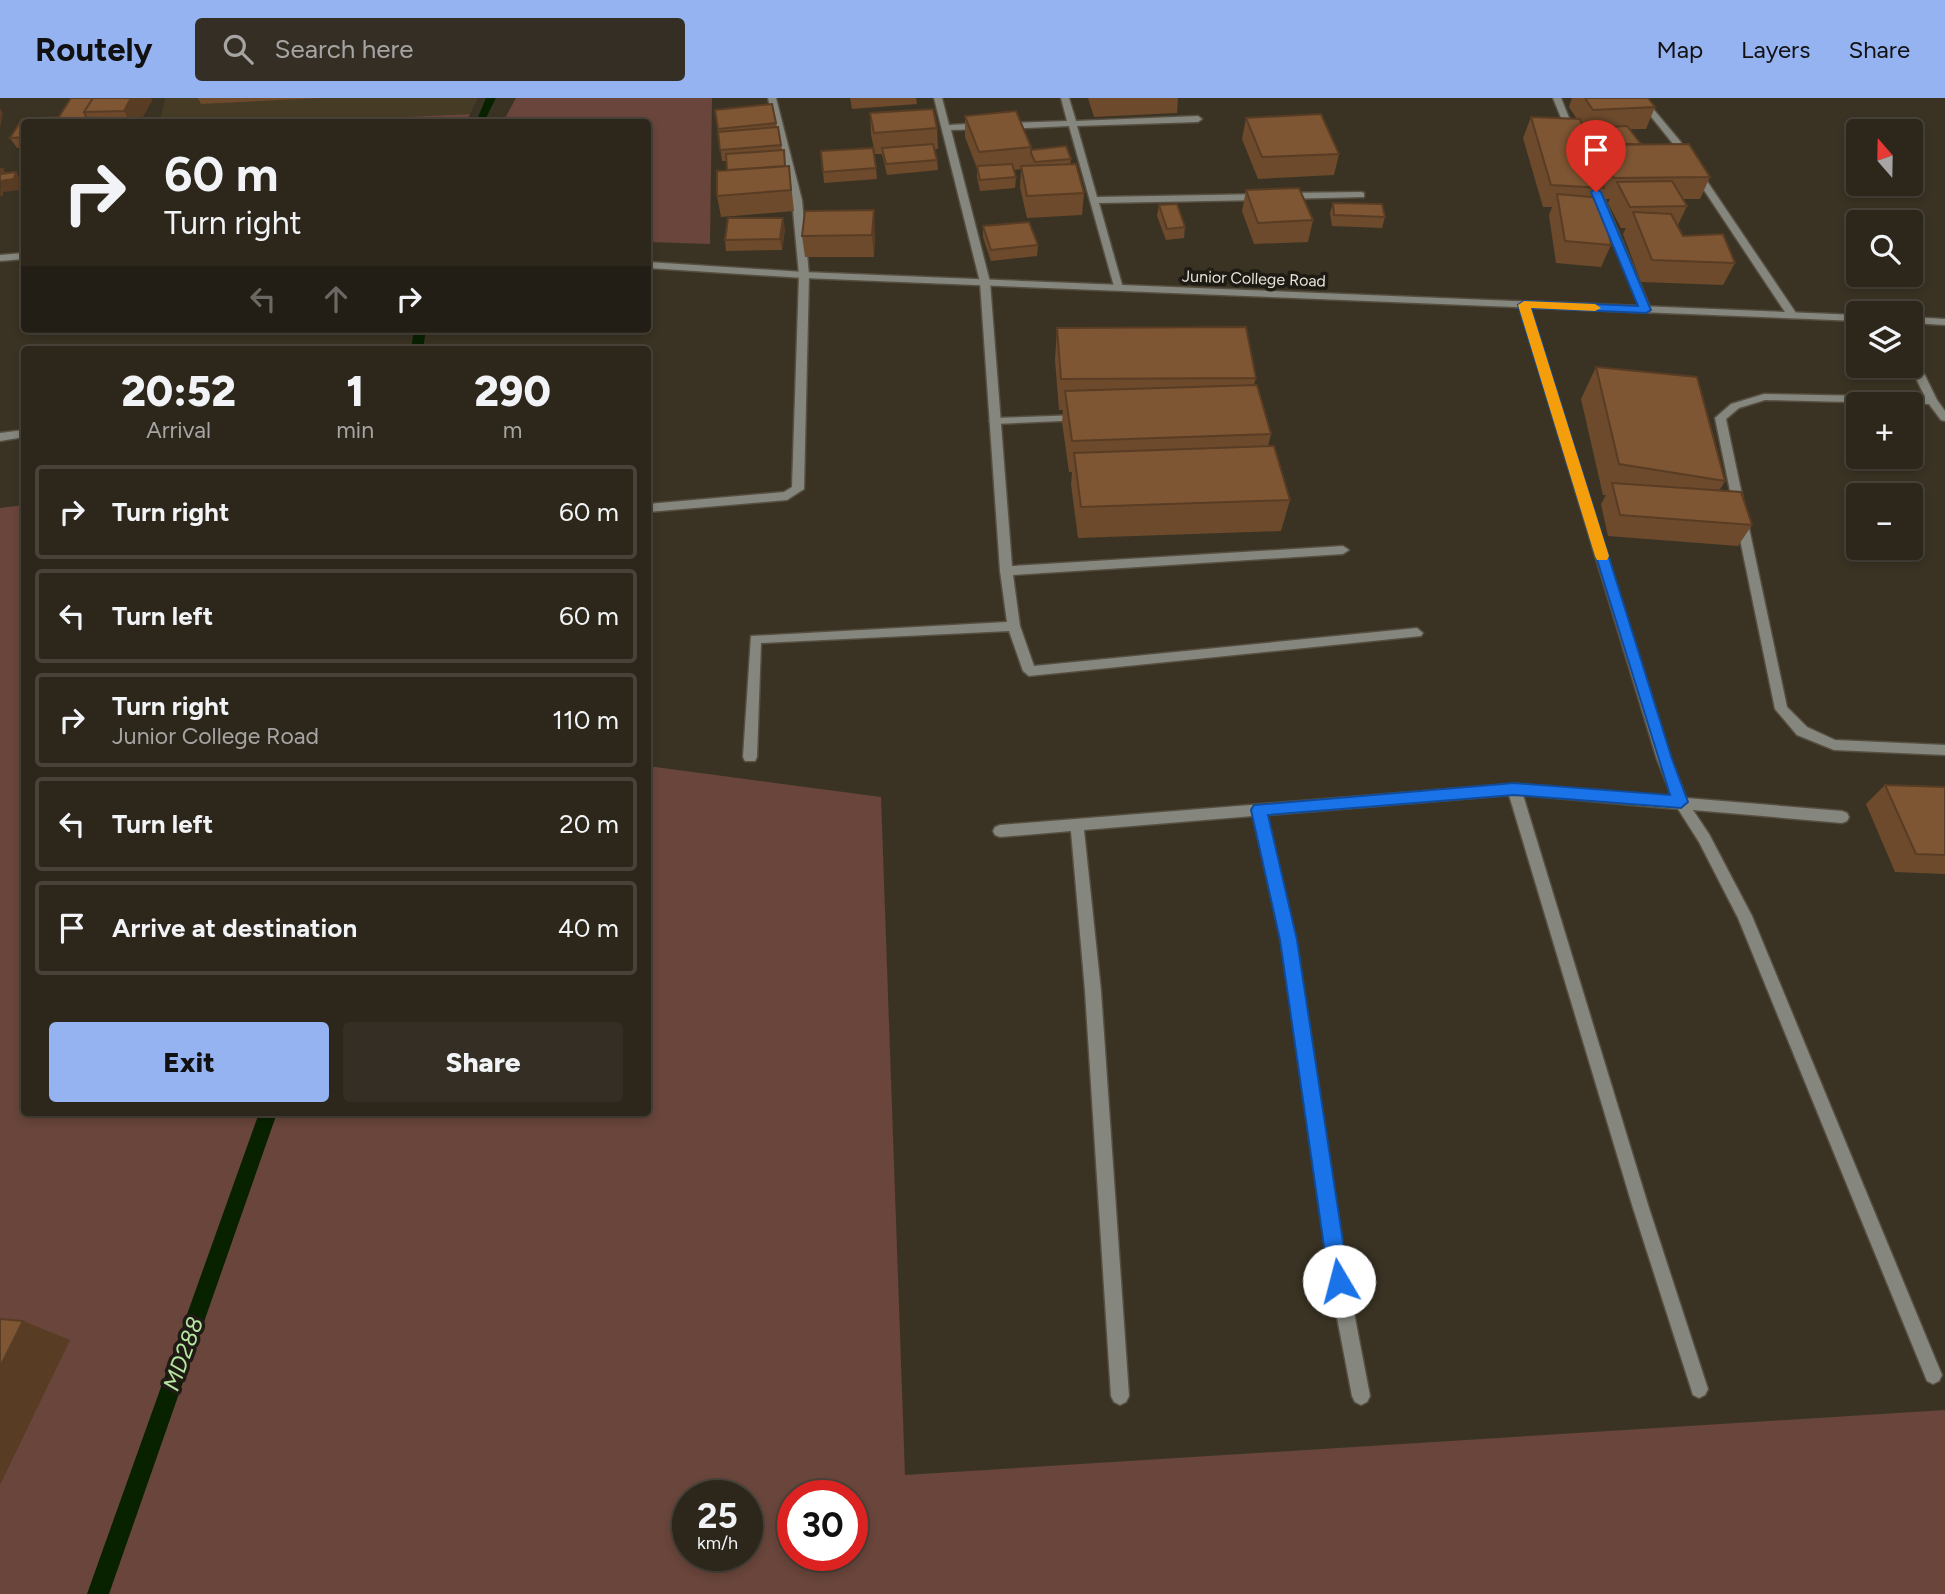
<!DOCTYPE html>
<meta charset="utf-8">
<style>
body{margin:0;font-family:Figtree,sans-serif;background:#342e24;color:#f1f3f6;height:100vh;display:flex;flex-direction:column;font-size:26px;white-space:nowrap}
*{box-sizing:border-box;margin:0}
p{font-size:23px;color:#a6a5a3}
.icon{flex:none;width:38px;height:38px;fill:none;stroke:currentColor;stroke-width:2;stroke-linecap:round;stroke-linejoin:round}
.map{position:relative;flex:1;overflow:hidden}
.sheet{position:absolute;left:21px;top:248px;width:630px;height:770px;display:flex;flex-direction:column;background:#2c261b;border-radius:7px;box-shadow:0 4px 10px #0003,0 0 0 2px #48433a}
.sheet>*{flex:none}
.guide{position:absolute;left:21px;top:21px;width:630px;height:214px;border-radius:7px;box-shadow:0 4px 10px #0003,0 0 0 2px #48433a;background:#2c261b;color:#f1f3f6;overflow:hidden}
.needle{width:46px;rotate:340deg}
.tools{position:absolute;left:1846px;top:21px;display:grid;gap:14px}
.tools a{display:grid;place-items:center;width:77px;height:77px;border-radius:7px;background:#2c261b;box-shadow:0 4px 10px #0003,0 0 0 2px #48433a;font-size:35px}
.speed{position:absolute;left:672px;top:1382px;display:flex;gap:14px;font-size:35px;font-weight:700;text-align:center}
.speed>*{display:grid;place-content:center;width:91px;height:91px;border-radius:50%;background:#2c261b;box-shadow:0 4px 10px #0003,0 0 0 2px #48433a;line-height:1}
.speed small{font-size:18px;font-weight:400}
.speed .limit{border:10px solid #d22;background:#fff;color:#111}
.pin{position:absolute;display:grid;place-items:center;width:60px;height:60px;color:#fff;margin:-72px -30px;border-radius:50% 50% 50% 0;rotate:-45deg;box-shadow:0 0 7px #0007}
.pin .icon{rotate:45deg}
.me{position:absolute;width:77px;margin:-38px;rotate:352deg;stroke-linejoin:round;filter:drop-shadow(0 0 5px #0008)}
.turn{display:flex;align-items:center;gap:24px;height:147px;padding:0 28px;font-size:32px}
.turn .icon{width:91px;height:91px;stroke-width:2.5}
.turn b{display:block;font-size:49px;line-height:60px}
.lanes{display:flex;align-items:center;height:66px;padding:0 28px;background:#0003;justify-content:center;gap:35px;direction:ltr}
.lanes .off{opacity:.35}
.eta{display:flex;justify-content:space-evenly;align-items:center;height:119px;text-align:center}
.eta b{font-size:42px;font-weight:800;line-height:49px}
.cta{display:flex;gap:14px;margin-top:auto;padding:14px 28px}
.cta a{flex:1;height:80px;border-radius:7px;background:#95b2f1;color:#111;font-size:28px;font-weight:800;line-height:80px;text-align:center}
.cta a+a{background:#342e24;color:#f1f3f6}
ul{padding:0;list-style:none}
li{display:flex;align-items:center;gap:21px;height:94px;margin:0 14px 10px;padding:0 14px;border:4px solid #48433a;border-radius:7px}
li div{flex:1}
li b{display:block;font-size:26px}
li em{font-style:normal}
header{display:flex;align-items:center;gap:42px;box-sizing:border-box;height:98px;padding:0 35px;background:#95b2f1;color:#111}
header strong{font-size:33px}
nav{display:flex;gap:38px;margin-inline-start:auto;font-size:24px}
.search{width:490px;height:63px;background:#342e24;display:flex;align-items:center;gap:18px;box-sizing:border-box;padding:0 24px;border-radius:7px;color:#a6a5a3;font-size:26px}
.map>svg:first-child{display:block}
</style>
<header>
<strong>Routely</strong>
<div class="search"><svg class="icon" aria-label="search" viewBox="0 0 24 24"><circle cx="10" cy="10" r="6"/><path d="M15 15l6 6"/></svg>Search here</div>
<nav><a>Map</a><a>Layers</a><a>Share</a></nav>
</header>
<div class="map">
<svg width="1945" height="1496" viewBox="0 0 1945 1496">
<rect width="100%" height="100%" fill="#3a3324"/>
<path fill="#463b25" d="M165 0H478L470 16 298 24H160Z"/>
<path fill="#69453b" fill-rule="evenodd" d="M516 0H712L710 146 648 144V24H503Z
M470 16 466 24H298Z
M24 407V1015H648V668L881 699 905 1377 1945 1312V1496H0V410ZM688 1398H747V1458H688ZM793 1398H852V1458H793Z"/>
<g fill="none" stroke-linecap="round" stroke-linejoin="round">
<path fill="#082200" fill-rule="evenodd" d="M486 0H496L484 24H476Z
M414 231H426L423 252H411Z
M259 1015H277L109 1496H87Z"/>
<g stroke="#564f41" stroke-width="3">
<path id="service" d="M1911 256 1916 259 1937 302 1945 313V323L1941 322 1929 306 1765 302 1739 310 1726 321 1787 609 1807 629 1835 642 1945 647V657L1834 652 1797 637 1775 611 1715 320 1731 306 1764 296 1925 299 1910 268Z
M1080 317 1084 318V322L994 326 989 323 994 320Z"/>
</g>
<g stroke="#564f41" stroke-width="3">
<path id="minor" d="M768 0H776L802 102 809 177 804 391 787 402 648 414V406L784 394 792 389 799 177 792 102Z
M934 0H942L949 27 984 25 988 28 984 31 951 32 990 184 1012 468 1343 448 1349 452 1343 456 1013 477 1020 528 1034 568 1417 530 1423 535 1421 538 1029 578 1023 573 1009 533 761 545 757 659 755 663H745L743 659 751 538 1007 524 1000 473 980 184Z
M1061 0H1069L1076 23 1198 18 1202 21 1198 24 1077 28 1097 99 1264 96 1269 99 1264 102 1099 105 1123 190 1115 192 1069 28 1005 31 1001 28 1005 25 1067 23Z
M1553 0H1561L1576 37 1575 39 1568 37Z
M1636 0H1644L1680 43 1798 218 1797 220H1789L1674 47Z
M1361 94 1364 95V99L1284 101 1279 98 1284 95Z
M1598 95 1603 98 1651 212 1650 214 1641 212 1593 98Z
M1520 205 1529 207 1671 661 1686 700 1842 713 1847 715 1849 719 1847 723 1842 725 1693 712 1709 736 1752 818 1942 1277 1939 1283 1933 1286 1927 1283 1738 820 1699 744 1678 711 1523 697 1649 1110 1708 1291 1705 1297 1699 1300 1693 1297 1633 1110 1509 697 1267 717 1295 842 1348 1183 1370 1298 1367 1304 1361 1307 1355 1304 1352 1298 1330 1183 1281 842 1253 718 1084 732 1101 893 1129 1298 1126 1304 1120 1307 1114 1304 1111 1298 1085 893 1071 733 1000 739 995 737 993 733 995 729 1000 727 1514 686 1672 699 1657 661 1519 207Z
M24 332V339L0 343V335Z"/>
</g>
<g stroke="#564f41" stroke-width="3">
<path id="tertiary" d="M24 155V161L0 163V157Z
M648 164 804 174 1858 217V223L804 180 648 170Z
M1911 219 1945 221V227L1911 225Z"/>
</g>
<use href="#service" fill="#85867d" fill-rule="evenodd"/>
<use href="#minor" fill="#85867d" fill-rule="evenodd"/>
<use href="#tertiary" fill="#85867d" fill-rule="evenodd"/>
</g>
<path fill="#6d4a2c" d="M71 0H150L152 2 140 24H24V50H17L10 40 22 21 57 19 58 21Z
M198 0H321L201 6Z
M850 0H916L917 6 852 11Z
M1088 0H1178L1177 15 1094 19Z
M1572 0H1648L1655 9 1646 31H1630L1641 46 1710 79 1700 101H1682L1687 108 1677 129 1683 138 1735 165 1723 187 1641 184 1623 136 1626 130H1621L1608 105 1610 101H1605L1602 95 1600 99 1611 147 1601 169 1556 165 1549 117 1552 109H1543L1523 40 1531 19 1577 21 1569 9Z
M772 6 777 29H778L785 68H789L794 113 721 119 717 98 727 72 726 63H722L715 12Z
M870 15 937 30 938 51H934L937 62 938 72 887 77 882 56H875L871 36Z
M965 18 1031 49V52L1071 61 1070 66 1084 95 1082 117 1027 120 1020 89 1021 71 1014 72 1016 79 1015 90 980 93 977 79V70L965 39Z
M1246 20 1339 56 1334 77 1258 81 1242 41Z
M821 53 876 70 877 81 824 85Z
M1246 92 1313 122 1308 144 1254 146 1242 113Z
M1333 105 1385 119 1382 130 1332 128 1330 115Z
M1159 107 1185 129 1184 140 1166 142 1157 118Z
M983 128 1038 147 1037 158 991 163 983 139Z
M785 131 782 152 726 153 725 142Z
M875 134 874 159H805L802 138Z
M1057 230 1256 280 1254 287 1271 336 1268 348 1290 402 1281 433 1078 440 1071 386 1072 374H1069L1062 324 1063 312H1059L1055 262Z
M1596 269 1725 383 1719 393 1752 427 1738 448 1608 438 1601 406 1606 397H1603L1581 301Z
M1885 687 1945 689V776L1895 774 1866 706Z"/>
<path fill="#593c24" d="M131 0H150L152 2 140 24H130L124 13Z
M0 10 3 16 0 30Z
M3 71 10 81 16 74 23 85 21 92 3 94V98H0L1 76Z
M874 112 875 134 874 159 872 137Z
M783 120 785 131 782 152 780 141Z
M23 1223 70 1242 0 1387V1269Z"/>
<path fill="#7f5633" stroke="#593c24" stroke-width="2" d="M71 0H93L84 14 86 18 84 21 57 22Z
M93 0H131L124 13 84 14Z
M1585 0H1648L1655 9 1593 12Z
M772 6 776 25 718 31 715 12Z
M933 11 937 30 874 35 870 15Z
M1016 13 1031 49 979 54 965 18Z
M1321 16 1339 56 1262 59 1246 20Z
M57 19 54 24H24V39L10 40 22 21Z
M1531 19 1580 21 1604 90 1551 87Z
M1627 28 1641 46 1596 47 1594 50 1586 38 1583 30Z
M778 29 781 47 720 52 718 34Z
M933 46 937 62 886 66 882 50Z
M1689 46 1710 79 1614 80 1596 47Z
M1066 48 1071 61 1035 64 1031 55V52Z
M873 50 876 70 823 74 821 53Z
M784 52 785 68 727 72 726 56Z
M1012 66 1016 79 980 82 977 68Z
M1076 66 1084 95 1027 98 1021 68Z
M789 68 791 92 717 98V73Z
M0 71H3L1 76 16 74 14 81 0 83Z
M1672 83 1687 108 1630 109 1617 84Z
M1299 90 1313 122 1258 125 1246 92Z
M1557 96 1602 100 1611 147 1565 143Z
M1333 105 1382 106 1385 119 1334 117Z
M1177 106 1185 129 1167 131 1159 107Z
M874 112 872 137 802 138 805 113Z
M1633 114 1671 116 1683 138 1723 136 1735 165 1652 162Z
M728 120H783L780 141 725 142Z
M1029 124 1038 147 991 152 983 128Z
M1246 229 1256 280 1061 281 1057 230Z
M1596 269 1697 279 1725 383 1619 366Z
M1257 287 1271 336 1072 343 1065 293Z
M1274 348 1290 402 1081 409 1074 355Z
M1612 385 1741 394 1752 427 1620 417Z
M1885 687 1945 689V757L1916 756Z
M0 1221 23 1223 0 1269Z"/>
<path fill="#1a73e8" stroke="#114b97" stroke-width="2" d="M1596 91 1601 94 1651 212 1646 215 1531 210 1672 661 1688 704 1681 710 1514 697 1268 717 1297 842 1349 1183 1346 1190 1339 1193 1332 1190 1329 1183 1280 842 1251 712 1254 707 1514 685 1670 697 1518 207 1524 203 1638 208 1591 94Z"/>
<path fill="#f59e0b" d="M1524 203 1595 206 1601 210 1595 213 1531 210 1609 458 1607 462H1597L1595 458 1518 207Z"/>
<g text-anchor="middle" stroke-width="7" stroke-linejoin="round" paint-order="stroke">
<g font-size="16" fill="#e6e2d8" stroke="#1e1b14">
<text transform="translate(1254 180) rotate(2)" y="6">Junior College Road</text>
</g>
<g font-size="23" font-style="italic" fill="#b6e5a1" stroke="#1e1b14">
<text transform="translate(183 1256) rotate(-70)" y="8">MD288</text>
</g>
</g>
</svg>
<div class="tools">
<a><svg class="needle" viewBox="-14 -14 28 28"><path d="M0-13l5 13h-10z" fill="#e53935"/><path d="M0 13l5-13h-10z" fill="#a6a5a3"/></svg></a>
<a><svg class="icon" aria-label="search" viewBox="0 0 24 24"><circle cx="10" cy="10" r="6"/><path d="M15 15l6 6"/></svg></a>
<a><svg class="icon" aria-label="layers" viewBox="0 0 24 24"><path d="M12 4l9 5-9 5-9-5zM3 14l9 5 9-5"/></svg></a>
<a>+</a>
<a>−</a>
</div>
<div class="speed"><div>25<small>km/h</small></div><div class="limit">30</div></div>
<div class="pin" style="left:1596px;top:94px;background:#d93025"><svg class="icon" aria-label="arrive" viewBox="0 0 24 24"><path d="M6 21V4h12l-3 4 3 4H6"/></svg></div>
<svg class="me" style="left:1339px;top:1183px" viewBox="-20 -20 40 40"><circle r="19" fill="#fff"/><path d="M0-13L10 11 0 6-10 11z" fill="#1a73e8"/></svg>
<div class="guide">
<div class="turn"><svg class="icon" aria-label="right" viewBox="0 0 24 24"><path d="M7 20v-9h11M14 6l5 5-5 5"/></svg><div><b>60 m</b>Turn right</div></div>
<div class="lanes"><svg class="icon off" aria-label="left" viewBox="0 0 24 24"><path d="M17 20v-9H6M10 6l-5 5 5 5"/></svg><svg class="icon off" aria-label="ahead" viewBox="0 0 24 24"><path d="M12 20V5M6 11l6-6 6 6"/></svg><svg class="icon" aria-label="right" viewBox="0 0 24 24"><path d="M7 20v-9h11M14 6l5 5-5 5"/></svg></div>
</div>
<section class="sheet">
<div class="eta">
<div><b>20:52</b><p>Arrival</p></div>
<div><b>1</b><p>min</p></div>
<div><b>290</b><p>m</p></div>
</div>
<ul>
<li><svg class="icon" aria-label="right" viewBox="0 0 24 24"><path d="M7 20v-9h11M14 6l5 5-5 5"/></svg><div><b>Turn right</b></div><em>60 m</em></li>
<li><svg class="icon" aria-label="left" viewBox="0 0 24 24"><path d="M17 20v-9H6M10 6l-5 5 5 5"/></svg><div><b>Turn left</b></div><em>60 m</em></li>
<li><svg class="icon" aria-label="right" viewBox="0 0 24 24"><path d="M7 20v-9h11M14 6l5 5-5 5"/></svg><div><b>Turn right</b><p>Junior College Road</p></div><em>110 m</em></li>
<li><svg class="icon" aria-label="left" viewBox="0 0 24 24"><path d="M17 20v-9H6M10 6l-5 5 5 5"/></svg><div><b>Turn left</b></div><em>20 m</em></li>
<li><svg class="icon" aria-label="arrive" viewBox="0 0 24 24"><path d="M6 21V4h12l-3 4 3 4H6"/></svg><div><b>Arrive at destination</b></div><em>40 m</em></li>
</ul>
<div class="cta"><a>Exit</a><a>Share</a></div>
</section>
</div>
